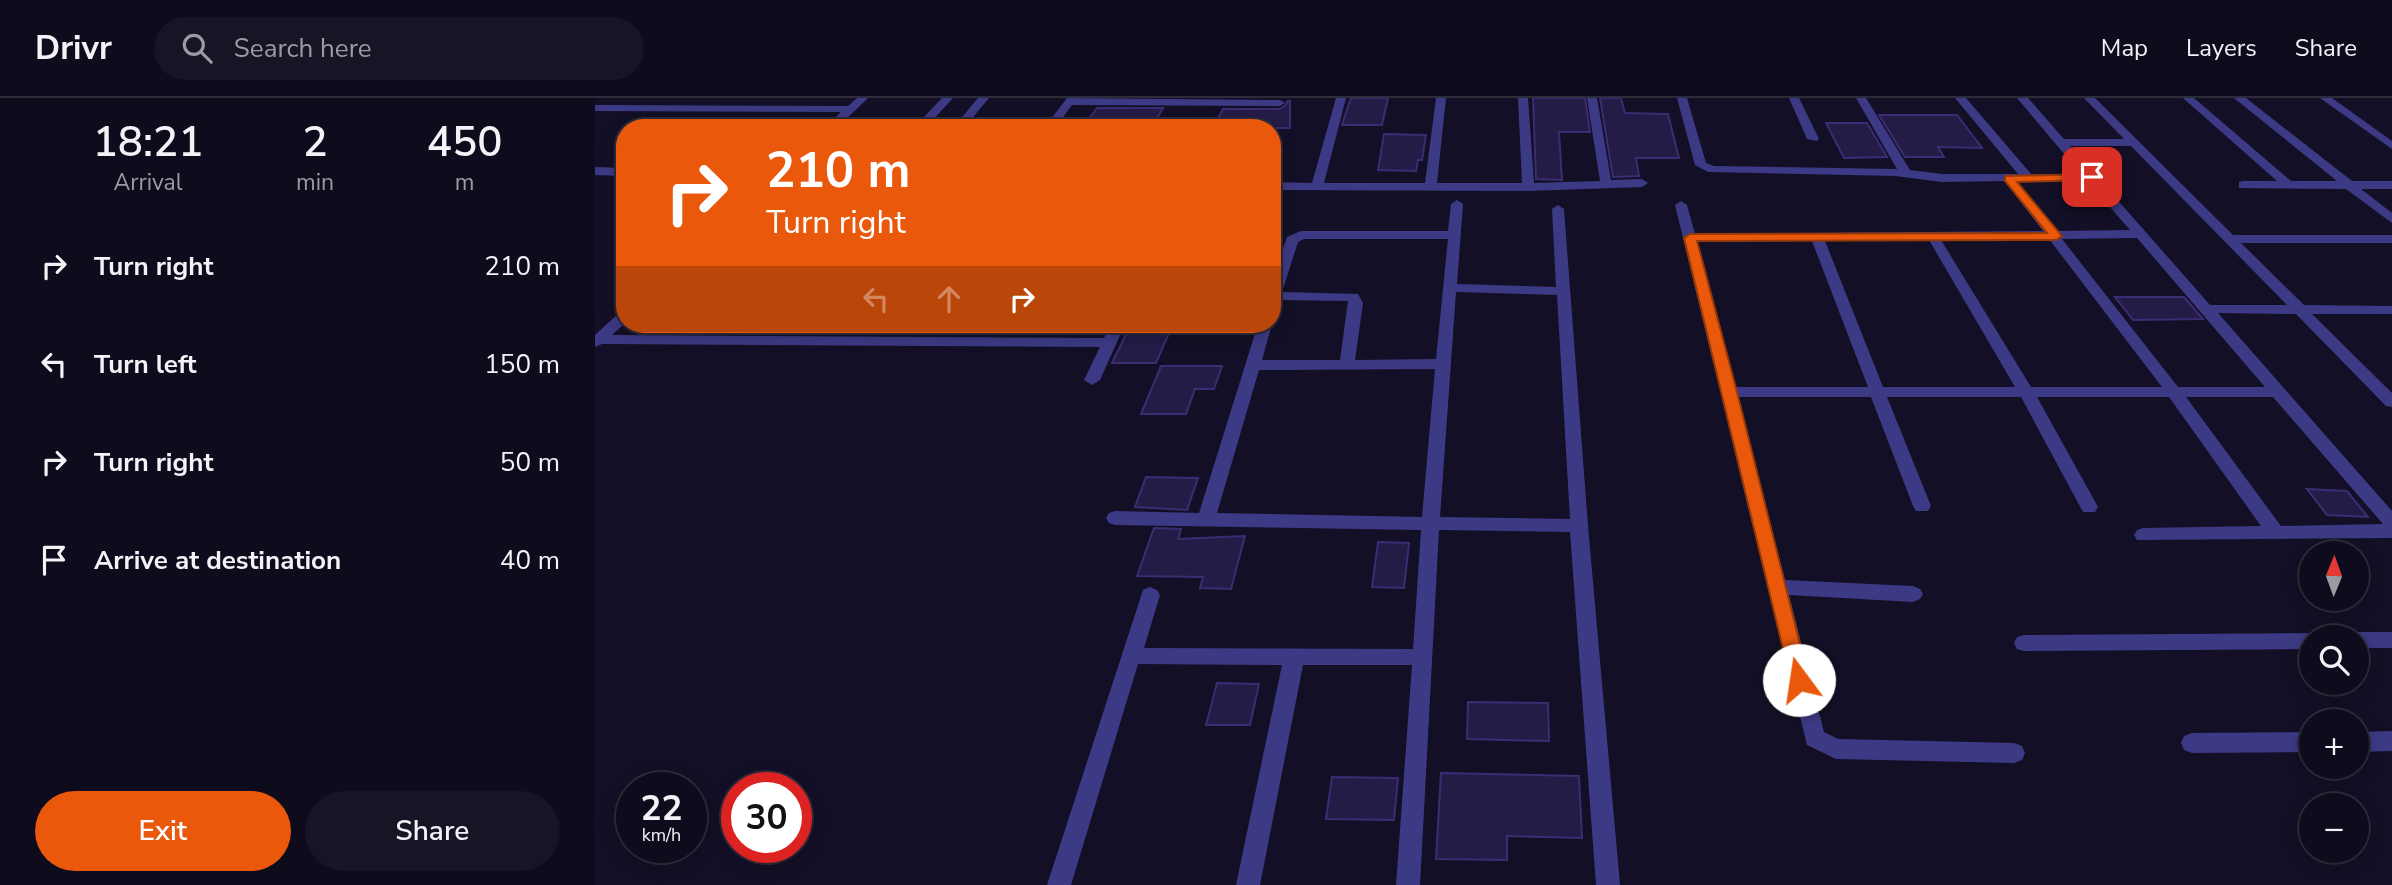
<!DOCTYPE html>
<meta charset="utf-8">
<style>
body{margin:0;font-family:"Nunito Sans",sans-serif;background:#171425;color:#f1f3f6;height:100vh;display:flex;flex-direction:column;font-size:26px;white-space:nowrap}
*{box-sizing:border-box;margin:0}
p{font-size:23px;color:#9b9ba3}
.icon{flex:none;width:38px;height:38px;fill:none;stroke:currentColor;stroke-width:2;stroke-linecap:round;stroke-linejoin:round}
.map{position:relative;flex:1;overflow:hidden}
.sheet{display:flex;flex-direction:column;background:#0e0b1c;width:595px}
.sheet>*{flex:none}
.banner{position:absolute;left:21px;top:21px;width:665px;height:214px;border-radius:28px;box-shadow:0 4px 18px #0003,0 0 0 2px #2e2b3b;background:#ea580c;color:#fff;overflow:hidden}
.needle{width:46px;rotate:1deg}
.controls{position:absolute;left:1704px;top:443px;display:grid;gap:14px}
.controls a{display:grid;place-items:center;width:70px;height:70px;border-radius:50%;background:#0e0b1c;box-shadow:0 4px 18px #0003,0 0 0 2px #2e2b3b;font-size:35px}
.speed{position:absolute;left:21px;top:674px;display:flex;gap:14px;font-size:35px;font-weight:700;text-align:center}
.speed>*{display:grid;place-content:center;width:91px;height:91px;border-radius:50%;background:#0e0b1c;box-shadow:0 4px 18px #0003,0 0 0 2px #2e2b3b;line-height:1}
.speed small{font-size:18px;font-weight:400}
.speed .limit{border:10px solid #d22;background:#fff;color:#111}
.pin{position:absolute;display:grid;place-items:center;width:60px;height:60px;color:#fff;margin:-30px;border-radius:14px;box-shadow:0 4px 10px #0006}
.me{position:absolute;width:77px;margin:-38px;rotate:346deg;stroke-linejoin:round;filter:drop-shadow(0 0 5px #0008)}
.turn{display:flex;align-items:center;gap:24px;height:147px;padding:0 35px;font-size:32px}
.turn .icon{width:91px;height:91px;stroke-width:2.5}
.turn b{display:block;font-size:49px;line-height:60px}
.lanes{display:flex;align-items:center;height:66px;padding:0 35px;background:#0003;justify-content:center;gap:35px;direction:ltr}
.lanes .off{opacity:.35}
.eta{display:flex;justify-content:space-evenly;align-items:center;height:119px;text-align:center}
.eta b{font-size:42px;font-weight:600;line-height:49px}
.cta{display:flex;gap:14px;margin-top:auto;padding:14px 35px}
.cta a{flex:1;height:80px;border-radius:42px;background:#ea580c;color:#fff;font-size:28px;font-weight:600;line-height:80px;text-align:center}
.cta a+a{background:#171425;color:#f1f3f6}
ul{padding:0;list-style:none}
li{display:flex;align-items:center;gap:21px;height:98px;padding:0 35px}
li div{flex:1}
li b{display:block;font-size:26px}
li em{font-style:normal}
header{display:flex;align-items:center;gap:42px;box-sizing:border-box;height:98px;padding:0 35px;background:#0e0b1c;border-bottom:2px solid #2e2b3b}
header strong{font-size:33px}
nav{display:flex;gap:38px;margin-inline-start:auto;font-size:24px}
.search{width:490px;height:63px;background:#171425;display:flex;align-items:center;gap:18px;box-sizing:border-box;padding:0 24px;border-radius:38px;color:#9b9ba3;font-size:26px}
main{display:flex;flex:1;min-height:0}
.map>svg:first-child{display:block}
</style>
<header>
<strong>Drivr</strong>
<div class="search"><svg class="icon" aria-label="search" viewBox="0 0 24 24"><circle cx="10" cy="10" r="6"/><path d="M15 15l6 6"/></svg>Search here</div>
<nav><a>Map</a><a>Layers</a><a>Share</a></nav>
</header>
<main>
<section class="sheet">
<div class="eta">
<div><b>18:21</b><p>Arrival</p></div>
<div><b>2</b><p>min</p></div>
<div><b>450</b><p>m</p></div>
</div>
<ul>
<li><svg class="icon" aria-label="right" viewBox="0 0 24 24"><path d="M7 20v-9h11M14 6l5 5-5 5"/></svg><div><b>Turn right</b></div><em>210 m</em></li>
<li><svg class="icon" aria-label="left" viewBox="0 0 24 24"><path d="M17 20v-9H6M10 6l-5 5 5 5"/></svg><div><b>Turn left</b></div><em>150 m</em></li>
<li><svg class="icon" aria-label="right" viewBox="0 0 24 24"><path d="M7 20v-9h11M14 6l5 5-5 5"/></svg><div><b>Turn right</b></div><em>50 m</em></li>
<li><svg class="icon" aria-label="arrive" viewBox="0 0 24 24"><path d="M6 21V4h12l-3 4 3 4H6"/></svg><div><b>Arrive at destination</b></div><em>40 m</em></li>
</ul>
<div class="cta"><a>Exit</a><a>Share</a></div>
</section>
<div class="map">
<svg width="1797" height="787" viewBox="0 0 1797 787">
<rect width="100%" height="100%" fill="#130f26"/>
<path fill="#241b47" stroke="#3b2d73" stroke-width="2" d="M756 0H793L787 27H747Z
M938 0H990L995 34H964L967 82 941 81Z
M1005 0H1026L1030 15 1073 16 1084 60H1041L1044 78 1018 79Z
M692 3H695V30H618L628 11H685L691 7Z
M502 10H568L558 27 491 25Z
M1284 17H1362L1387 50 1343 49 1349 59H1310Z
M1231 25H1272L1292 59 1249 60Z
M789 36 831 37 827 62H823L821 73 783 72Z
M1520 199H1589L1608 221 1538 222Z
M536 226H578L561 265H517Z
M566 268H627L619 291H600L591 316H546Z
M551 379 603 380 592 412 540 409Z
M1712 391 1752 393 1773 419 1732 417Z
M559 430 586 431 583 441 650 438 636 491 605 490 608 479 542 478Z
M783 444 814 445 809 490 777 489Z
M622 585 664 586 655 627H611Z
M873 604 953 605 954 643 872 641Z
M846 675 984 678 987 740 912 738V762L841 761Z
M737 679 803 680 799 722 731 721Z"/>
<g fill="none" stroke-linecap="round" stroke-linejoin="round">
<path fill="#3d3a85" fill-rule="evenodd" d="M262 0H273L242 30H230L246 14 0 13V7L253 8Z
M347 0H358L336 24H328V20Z
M383 0H394L369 30H358Z
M472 0 685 2 690 5 685 8 477 7 460 30H449Z
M741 0H751L729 85H830L841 0H851L842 85H927L923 0H933L939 85 1005 83 992 0H1002L1016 82 1047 81 1053 85 1047 89 933 93 677 92V84L717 85Z
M1082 0H1092L1111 65 1119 68 1302 71 1261 0H1271L1315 72 1347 76H1423L1360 0H1371L1436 76H1486L1422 0H1433L1469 41H1529L1489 0H1500L1638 137H1797V145H1646L1709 207 1797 208V216H1717L1797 295V309L1791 308 1701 216 1623 215 1797 413V440L1542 442 1539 437 1542 432 1548 430 1666 428 1574 299H1442L1503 409 1500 414H1488L1426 299H1292L1336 408 1333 413H1321L1318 408 1276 299H1142L1190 482 1318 488 1325 491 1328 496 1325 501 1318 504 1194 497 1229 634 1243 641 1419 645 1427 648 1430 655 1427 662 1419 665 1241 661 1212 647 1080 107 1086 103 1092 107 1100 136 1448 133 1410 83 1347 84 1300 78 1113 74 1100 67ZM1475 48H1536L1692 207H1615ZM1422 83H1492L1535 132 1461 133ZM1542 140 1670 289H1583L1467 141ZM1454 141 1567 289H1436L1346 142ZM1334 142 1420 289H1288L1230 143ZM1217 143 1273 289H1140L1102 144ZM1591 299H1678L1788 426 1686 428Z
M1194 0H1204L1224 41 1222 43 1212 41Z
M1588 0H1599L1696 83H1742L1639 0H1651L1757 83H1797V91H1766L1797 115V125L1751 91 1644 90V84L1648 83H1682Z
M1725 0H1737L1797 43V51Z
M0 69 30 70V78L0 77Z
M862 102 868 106 862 186 961 189 957 111 963 107 969 111 993 428 1025 787H1001L975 434 844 432 825 787H801L817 567H708L665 787H641L687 567 543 566 476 787H452L548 492 555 489 562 492 565 497 549 550 818 551 826 432 520 427 514 425 511 420 514 415 520 413 604 415 663 226H677L667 262H745L753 203 684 202 677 207V181L692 139 706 133H853L856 106ZM709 141H853L841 261 760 262 768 205 763 196 687 194 703 144ZM861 194 962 197 975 421 845 419ZM840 271 827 419 622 415 664 272Z
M30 213V225L17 237 509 240 516 226H530L505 282 497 287 489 282 505 249 7 246 0 249V237L25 214Z
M1762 534H1797V550H1762V539H1753Z
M1717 535 1725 539H1717V551L1429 553 1422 551 1419 545 1422 539 1429 537Z
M1797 633V653L1762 654V634Z
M1717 634V654L1597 655 1589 652 1586 645 1589 638 1597 635Z"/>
</g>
<path fill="#ea580c" stroke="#983908" stroke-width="2" d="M1497 76 1502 79 1501 82 1422 84 1467 138 1461 142 1102 143 1142 294 1214 582 1211 588 1204 590 1197 588 1089 140 1095 136 1452 135 1410 83V78Z"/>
</svg>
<div class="controls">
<a><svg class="needle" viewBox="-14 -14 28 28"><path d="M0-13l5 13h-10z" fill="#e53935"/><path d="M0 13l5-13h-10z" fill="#9b9ba3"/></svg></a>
<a><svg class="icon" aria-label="search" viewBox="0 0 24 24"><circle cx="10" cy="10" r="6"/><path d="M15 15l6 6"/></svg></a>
<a>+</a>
<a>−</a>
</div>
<div class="speed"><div>22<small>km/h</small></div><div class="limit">30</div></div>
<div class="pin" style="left:1497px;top:79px;background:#d93025"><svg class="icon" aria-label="arrive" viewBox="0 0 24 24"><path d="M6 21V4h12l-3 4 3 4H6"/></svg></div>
<svg class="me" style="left:1204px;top:582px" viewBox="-20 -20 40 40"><circle r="19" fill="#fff"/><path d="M0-13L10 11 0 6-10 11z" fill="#ea580c"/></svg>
<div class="banner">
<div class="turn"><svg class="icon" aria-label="right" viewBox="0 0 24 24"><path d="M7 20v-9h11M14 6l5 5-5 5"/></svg><div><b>210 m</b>Turn right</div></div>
<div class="lanes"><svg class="icon off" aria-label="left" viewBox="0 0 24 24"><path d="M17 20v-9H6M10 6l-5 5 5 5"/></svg><svg class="icon off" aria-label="ahead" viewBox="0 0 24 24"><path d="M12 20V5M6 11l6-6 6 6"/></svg><svg class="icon" aria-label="right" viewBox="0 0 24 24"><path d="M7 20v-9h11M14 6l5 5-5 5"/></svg></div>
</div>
</div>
</main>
